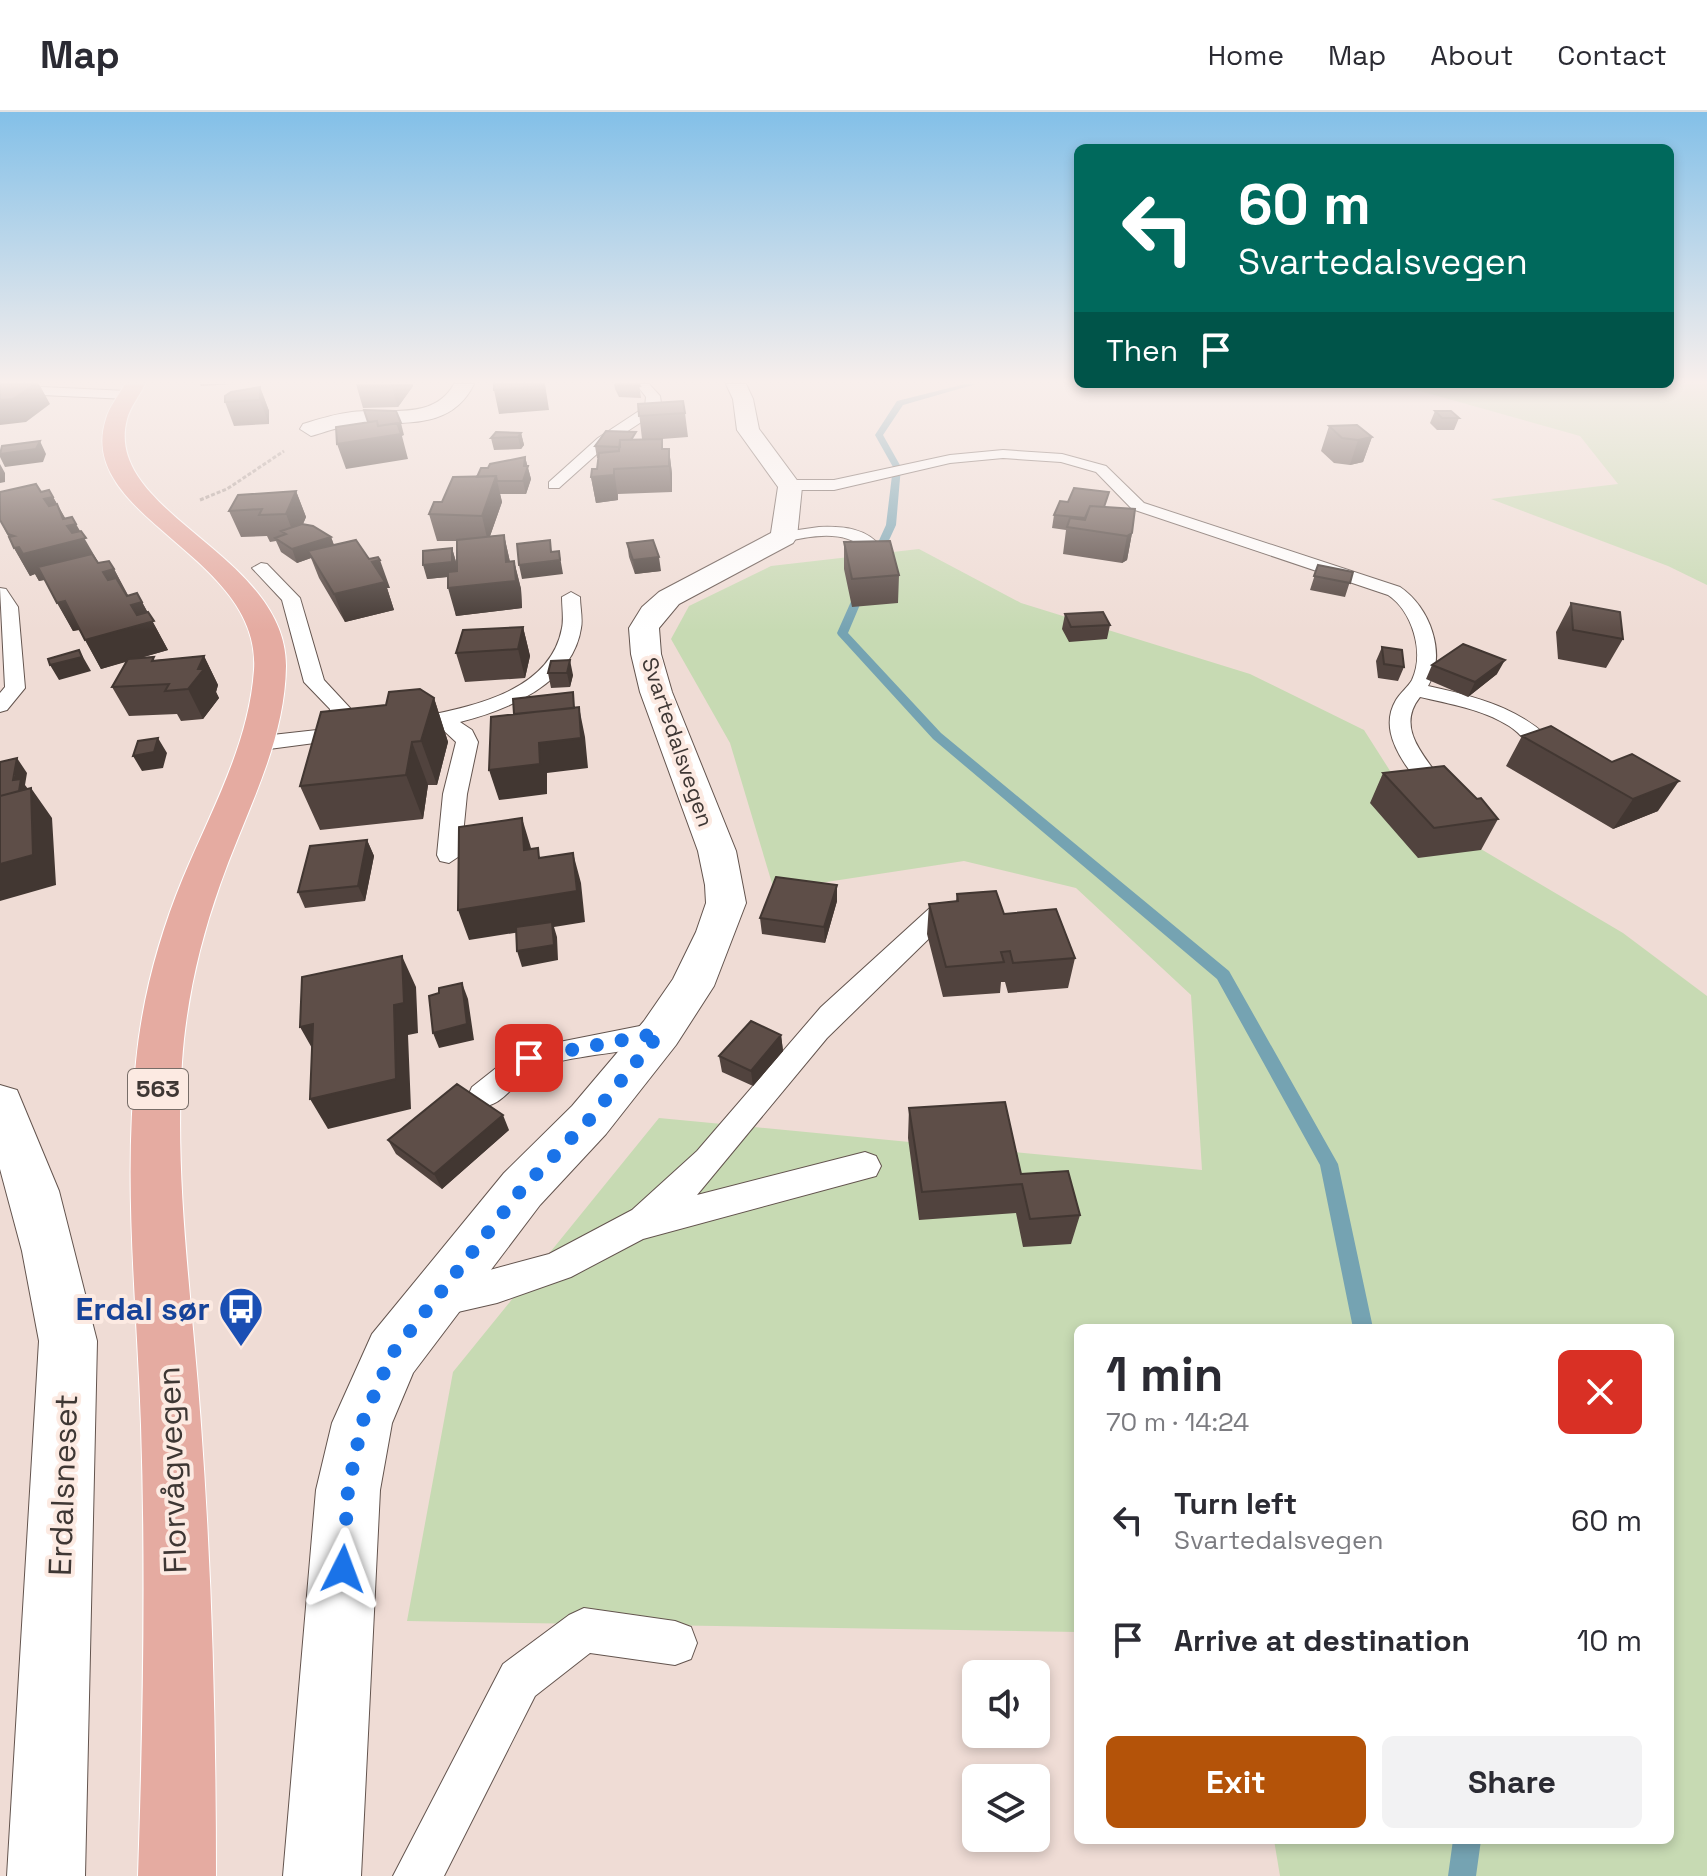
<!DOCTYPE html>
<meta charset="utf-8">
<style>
body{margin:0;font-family:"Space Grotesk",sans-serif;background:#f2f2f3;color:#2b2b33;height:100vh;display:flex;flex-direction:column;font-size:30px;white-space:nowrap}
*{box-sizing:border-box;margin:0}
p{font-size:26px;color:#7c7c81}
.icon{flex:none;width:44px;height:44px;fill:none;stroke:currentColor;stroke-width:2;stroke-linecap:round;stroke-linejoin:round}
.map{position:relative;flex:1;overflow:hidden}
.panel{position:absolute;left:1074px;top:1212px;width:600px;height:520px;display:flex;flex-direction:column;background:#fff;border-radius:12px;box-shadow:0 4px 12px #0003}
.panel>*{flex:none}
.banner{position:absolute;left:1074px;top:32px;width:600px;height:244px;border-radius:12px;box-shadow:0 4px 12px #0003;background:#00695c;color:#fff;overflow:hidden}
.controls{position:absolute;left:962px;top:1548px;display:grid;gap:16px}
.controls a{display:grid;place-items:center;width:88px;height:88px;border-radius:12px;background:#fff;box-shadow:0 4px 12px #0003;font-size:40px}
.pin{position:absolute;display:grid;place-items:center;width:68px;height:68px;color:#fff;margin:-34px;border-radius:16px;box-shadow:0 4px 12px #0006}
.me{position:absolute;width:88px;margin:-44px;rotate:3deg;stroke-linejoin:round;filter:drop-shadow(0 0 6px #0008)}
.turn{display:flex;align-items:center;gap:28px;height:168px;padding:0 32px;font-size:36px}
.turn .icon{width:104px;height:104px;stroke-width:2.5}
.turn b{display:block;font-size:56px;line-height:68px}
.then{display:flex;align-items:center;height:76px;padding:0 32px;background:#0003;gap:16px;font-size:30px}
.round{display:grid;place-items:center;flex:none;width:84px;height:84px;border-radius:12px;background:#f2f2f3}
.headline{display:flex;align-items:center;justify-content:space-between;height:136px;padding:0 32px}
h1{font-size:48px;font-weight:700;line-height:60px}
.primary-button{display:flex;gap:16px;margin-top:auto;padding:16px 32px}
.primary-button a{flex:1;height:92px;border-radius:12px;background:#b45309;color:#fff;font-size:32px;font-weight:700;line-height:92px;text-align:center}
.primary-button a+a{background:#f2f2f3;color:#2b2b33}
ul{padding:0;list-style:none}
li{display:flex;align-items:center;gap:24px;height:120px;padding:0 32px}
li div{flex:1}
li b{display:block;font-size:30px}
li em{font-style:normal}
header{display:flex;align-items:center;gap:48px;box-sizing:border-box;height:112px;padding:0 40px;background:#fff;border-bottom:2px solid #e1e1e2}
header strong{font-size:38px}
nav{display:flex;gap:44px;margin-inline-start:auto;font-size:28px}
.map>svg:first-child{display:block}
</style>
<header>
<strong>Map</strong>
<nav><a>Home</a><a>Map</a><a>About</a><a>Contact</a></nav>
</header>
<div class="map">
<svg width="1707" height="1764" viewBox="0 0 1707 1764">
<rect width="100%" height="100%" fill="#efdcd5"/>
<path fill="#c7dab3" d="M1395 272H1707V473L1668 454 1491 387 1618 372 1580 324Z
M919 437 1021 491 1250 562 1364 618 1415 698 1623 821 1707 884V1764H1280L1274 1728H1670V1216H1078V1520L407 1509 453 1260 659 1006 1202 1058 1191 883 1076 776 964 749 774 778 730 631 671 527 689 494 771 454Z"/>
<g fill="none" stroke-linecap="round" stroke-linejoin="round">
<path fill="#75a3b2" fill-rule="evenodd" d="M965 272H976L903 293 883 323 901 355 896 413 880 448 872 450 870 448 886 413 893 355 875 323 897 289Z
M862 473 867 476 848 521 941 621 1229 859 1338 1052 1373 1216H1353L1320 1053 1217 867 933 627 838 523 837 521 857 476Z
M1453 1728H1481L1476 1764H1448Z"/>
<g stroke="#63544e" stroke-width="2">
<path id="service" d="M636 272H649L660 284 661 291 655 301 608 332 559 376H549V370L598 326 645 295 646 285Z
M0 273 127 279 134 283 127 287 0 281Z
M1003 338 1062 342 1106 354 1144 391 1400 475C1430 495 1447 542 1428 574 1483 586 1532 599 1567 646L1556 653C1536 648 1526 624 1509 614 1482 597 1450 592 1420 585 1395 616 1425 645 1443 670L1432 677C1420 674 1412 662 1405 652 1392 632 1383 610 1396 588 1401 580 1408 575 1412 568 1425 540 1412 499 1388 483L1132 397 1096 360 1061 350 1003 346 950 351 834 378H787L779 373 787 368H834L950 343Z
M819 415C843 414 867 416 882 436V447L873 452 867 451 865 437C844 417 810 424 784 430L776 425 784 420Z
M261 451 267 452 300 486 324 568 350 596 349 614 360 615 363 620 360 625 254 639 243 632 254 625 326 617 330 597 304 570 282 488 252 456Z
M0 476 6 477 18 495 25 576 7 598 0 600V581L5 575Z
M571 480 580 485C580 495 583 507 581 516 573 571 508 598 460 610L472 618 478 630 467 682 461 743 449 751 440 749 437 743 443 682 456 630 440 615 406 621 395 615 398 610C454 597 549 587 562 516 564 507 562 495 562 485Z
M941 791 950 794 954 800 950 806 827 926 697 1083 865 1040 876 1044 881 1054 876 1064 643 1127 571 1165 497 1191 436 1205 423 1200 418 1188 423 1176 549 1142 632 1098 697 1039 821 895 932 794Z
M660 910 670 913 674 921 670 929C628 942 581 941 540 955 515 964 502 1003 472 993L468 984 472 975 519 938Z
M584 1496 675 1509 691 1515 697 1531 691 1547 675 1553 590 1541 535 1584 444 1764H393L503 1552 569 1503Z"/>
</g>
<g stroke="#63544e" stroke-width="2">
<path id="minor" d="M454 272H474C450 321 399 308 353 313 338 315 325 320 311 324L300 317 303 312C319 307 335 302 352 300 387 296 434 309 454 272Z
M726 272H746L753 287 759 317 802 375 797 425 793 431 679 492 659 516 661 542 672 580 736 739 746 791 714 874 676 933 606 1022 540 1093 413 1261 392 1311 380 1378 361 1764H283L316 1378 332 1311 372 1222 504 1061 572 994 644 909 673 867 696 820 706 791 705 773 698 739 640 580 631 542 629 516 642 495 659 480 771 421 778 375 737 318 733 287Z
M0 973 17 978 59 1079 97 1229 85 1764H7L39 1229 22 1139 0 1057Z"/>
</g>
<g stroke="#fff" stroke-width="2">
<path id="primary" d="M125 272H145C140 283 130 295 127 307 102 401 286 441 286 554 285 632 245 701 220 773 200 829 186 890 182 950 174 1072 193 1193 201 1313 212 1463 216 1614 216 1764H138C143 1614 146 1463 141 1313 137 1192 123 1071 136 950 142 887 159 824 183 766 211 699 249 632 254 558 262 443 74 405 106 307 109 295 119 283 125 272Z"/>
</g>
<path stroke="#ac9e98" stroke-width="3" stroke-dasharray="4 2" stroke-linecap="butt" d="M200 388 227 377 284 339"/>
<use href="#service" fill="#fff" fill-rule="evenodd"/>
<use href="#minor" fill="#fff" fill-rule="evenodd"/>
<use href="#primary" fill="#e5aba1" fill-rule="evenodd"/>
</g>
<path fill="#51433e" d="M356 272H413V274L398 295 363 296Z
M614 272H639L641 286 619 285 615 277Z
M260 275 269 299V312L234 314 225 290Z
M638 292 685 301 688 325 662 327 663 337H669L672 362V380L618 382V388L596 391 591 365 597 357 598 346H597L595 334 642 327Z
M1435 299 1459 306 1454 318H1437L1430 311Z
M1329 314 1372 325 1363 350 1350 353 1334 351 1321 339Z
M521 321 524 333 521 337 494 338 491 326Z
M525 345 531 367 526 382H500L502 390 490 424 504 423 510 450 514 449 521 477 522 496 456 504 448 465 427 467 452 436 456 450V459H457V429H437L429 402 442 390 488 356Z
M49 378 65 406 99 451 114 457 128 483 142 490 168 538 137 547 156 548 204 544 218 573 216 580 219 586 203 607 181 609 177 602 129 604 112 575 127 549 101 557 80 518 73 519 45 468 39 469 35 462 30 464 14 436 0 408 41 380Z
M296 379 306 405 303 412 331 425 334 433 390 476H387L394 498 345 510 319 466 311 446 297 451 281 440 276 429 270 430 267 424 241 425 229 399Z
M1106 395 1132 421 1127 448 1122 451 1063 442 1066 418 1052 416 1054 403Z
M844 430 899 463 898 491 852 495 844 457Z
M627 431 661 459 635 462 629 445Z
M1318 453 1353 460 1345 485 1310 478Z
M1571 491 1623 527 1606 556 1558 547 1556 520Z
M1065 502 1110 513 1107 527 1069 530 1062 517Z
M523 515 530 544 525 566 465 570 456 541Z
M1382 535 1404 555 1398 569 1378 566 1376 549Z
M551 549 573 563 570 575 551 576 548 561Z
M1432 553 1497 562 1468 585 1426 567Z
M434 586 448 630 437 673H428L423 707 320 718 300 674 386 593Z
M1522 624 1612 650 1658 699 1613 717 1506 654Z
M1383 661 1498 707 1481 738 1418 746 1370 691Z
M367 728 374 744 365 789 305 796 298 780Z
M837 773V789L825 831 762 822 760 806Z
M957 782 1004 802 1075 846 1068 876 1008 881 1005 870H1001L1000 881 943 885 927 822 929 792 956 789Z
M781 923 783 939 753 974 722 960 719 944Z
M909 996 1021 1062 1080 1103 1071 1132 1023 1135 1016 1101 919 1108 908 1026Z
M509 1018 442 1077 396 1042 388 1028Z"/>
<path fill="#423732" d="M35 272H39L50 292 26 310 0 313V288Z
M200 272H234L201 274Z
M391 272H413V274L398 295Z
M545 272 549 298 499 302 494 278Z
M260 275 269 299V312L260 288Z
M401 311 404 323 402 324 408 347 346 357 337 332 369 316Z
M521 321 524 333 521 337 518 325Z
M1372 325 1363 350 1350 353 1358 328Z
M40 329 46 342 43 350 5 355 0 345V342Z
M669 337 672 362V380L669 354Z
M525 345 531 367 526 382 523 369Z
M0 352 5 361V370L0 371Z
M614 357 618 388 596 391 591 365Z
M496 364 502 390 488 430 482 404Z
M296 379 306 405 296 428 286 402Z
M53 385 68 411 76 412 100 453 39 469 35 462 30 464 14 436 59 413 44 387Z
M1132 421 1127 448 1122 451 1127 424Z
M504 423 510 450 514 449 521 477 522 496 456 504 448 476 506 450Z
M331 425 336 439H308L311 446 297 451 292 437Z
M452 436 456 450V464L427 467 423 453Z
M559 439 563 462 522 467 519 453 553 449Z
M659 445 661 459 635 462 633 448Z
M380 448 390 476H387L394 498 345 510 334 482 372 450Z
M114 457 128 484 118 487 103 460Z
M65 489 81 517 73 519 57 491Z
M142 490 168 538 101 557 85 528 131 493Z
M523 515 530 544 525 566 518 537Z
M79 538 91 559 59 568 50 553Z
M204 544 218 573 216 580 219 586 203 607 188 577Z
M570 548 573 563 570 575 567 561Z
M1505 548 1497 562 1468 585 1475 570Z
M434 586 448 630 437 673 421 629Z
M579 595 585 625 588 656 547 661V682L499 688 489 658 539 631Z
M158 626 167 641 163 656 142 659 133 644Z
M412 630 428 673 423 707 406 663Z
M17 646 27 661 25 673 32 682 31 676 52 706 56 773 0 789V752Z
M1679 669 1658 699 1613 717 1633 687Z
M522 706 531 736 533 769 524 738Z
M367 728 374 744 365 789 358 774Z
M573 741 581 771 585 810 554 815 557 825 558 848 522 855 517 839 552 815 469 828 458 798Z
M837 773V789L825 831 824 815Z
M402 844 416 875 418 921 408 923 411 997 328 1017 310 987 394 893Z
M462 871 468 887 474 928 439 936 433 921Z
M313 912 317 945 300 915Z
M781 923 783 939 753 974 751 959Z
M503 1003 509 1018 442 1077 434 1062Z"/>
<path fill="#5e4e48" stroke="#423732" stroke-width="2" d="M0 272H35L13 287 0 288Z
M494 272H544V274L494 278Z
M616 272H639L640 274H617Z
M260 275V288L225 290V284L231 280Z
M683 289 685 301 639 304 638 292Z
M364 298 396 299 401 311 378 314 377 309 368 310Z
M1435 299H1451L1459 306H1442Z
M377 309 378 314 397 311 401 322 337 332 336 315Z
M1357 313 1372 325 1358 328 1342 326 1329 314Z
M606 319 636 320 631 328H620V335L595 334Z
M496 320 521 321 518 325 491 326Z
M662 327V337H669V354L614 357V363L591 365 592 357H597L599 341 619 339 620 328Z
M40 329 36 337 0 342 2 334Z
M525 345 524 354H528L523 369H497L496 364 477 365 481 356H488L490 352Z
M496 364 482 404 429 402 434 390H442L453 365Z
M36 372 41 380 49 378 53 385 44 387 49 394 57 392 63 407 72 405 76 412 67 414 72 421 81 419 86 426 23 442 19 435 14 436 9 425 14 424 8 422 0 408V380Z
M1074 376 1109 380 1104 395 1090 394 1085 406 1054 403 1060 389 1068 390Z
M296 379 286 402 259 403 262 397 229 399 238 383Z
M1090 394 1135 397 1132 421 1127 424 1067 415 1070 406 1085 408Z
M302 412 313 414 331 425 292 437 275 426 286 422 281 419Z
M504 423 506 450 514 449 516 469 448 476V460L457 459V428Z
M356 428 369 447 378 445 380 448 372 450 385 470 334 482 308 439Z
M550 428 551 440 559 439 560 448 519 453 517 432Z
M653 428 659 445 633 448 627 431Z
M890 429 899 463 852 467 844 430Z
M452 436V450L423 453V439Z
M92 442 98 451 109 449 114 457 103 460 108 468 116 466 127 484 137 481 142 490 131 493 137 503 148 500 154 509 85 528 65 489 57 491 38 455Z
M1318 453 1353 460 1350 471 1314 464Z
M1571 491 1620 500 1623 527 1573 518Z
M1103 500 1110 513 1071 515 1065 502Z
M523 515 518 537 456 541 463 518Z
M1463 532 1505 548 1475 570 1432 553Z
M1382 535 1402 538 1404 555 1384 552Z
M79 538 82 545 50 553 48 547Z
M204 544 198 557H204L188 577 165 579 169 572 112 575 128 547 154 545 152 549Z
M570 548 567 561H548L551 549Z
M420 577 434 586 421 629 412 630 406 663 300 674 321 600 386 593 389 580Z
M573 580 574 596 514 602 513 587Z
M579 595 581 626 539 631 540 652 489 658 491 605Z
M1551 614 1612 650 1632 642 1679 669 1633 687 1522 624Z
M158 626 154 640 133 644 138 629Z
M17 646 13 668 21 667 19 679 0 684V650Z
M1444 654 1477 687 1481 686 1498 707 1434 716 1383 661Z
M31 676 33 743 0 752V684Z
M522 706 524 738 538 736 539 746 573 741 577 779 458 798 459 715Z
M367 728 358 774 298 780 310 734Z
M776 765 837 773 824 815 760 806Z
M996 779 1004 802 1056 797 1075 846 1013 851 1010 839 1001 840 1004 850 946 855 929 792 958 789 957 782Z
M552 810 554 833 517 839 516 815Z
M402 844 404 891 394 893 396 967 310 987 313 912 300 915 302 865Z
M462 871 467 912 433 921 429 884 439 881V876Z
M751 909 781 923 751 959 719 944Z
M457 972 503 1003 434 1062 388 1028Z
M1005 990 1021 1062 1068 1059 1080 1103 1030 1107 1022 1072 922 1080 909 996Z"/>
<linearGradient id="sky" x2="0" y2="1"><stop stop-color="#83c0e8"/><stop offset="0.52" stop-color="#f8efec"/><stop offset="1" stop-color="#f8efec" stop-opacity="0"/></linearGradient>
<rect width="1707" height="519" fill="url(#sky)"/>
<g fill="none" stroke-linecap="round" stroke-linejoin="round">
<path stroke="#1a73e8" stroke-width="14" stroke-dasharray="0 25.2" d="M343 1457 348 1378 362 1311 392 1242 522 1077 589 1008 660 921 529 946"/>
</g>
<defs>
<g id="bus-pin" transform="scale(2.3)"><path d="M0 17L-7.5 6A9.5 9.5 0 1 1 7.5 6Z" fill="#1a4fb4" stroke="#fceae2"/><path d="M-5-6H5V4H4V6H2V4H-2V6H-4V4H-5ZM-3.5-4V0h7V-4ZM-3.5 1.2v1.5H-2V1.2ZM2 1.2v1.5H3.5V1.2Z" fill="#fff"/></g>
</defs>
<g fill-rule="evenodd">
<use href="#bus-pin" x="241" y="1197"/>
</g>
<g text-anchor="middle" stroke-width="8" stroke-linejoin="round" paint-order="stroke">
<g font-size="22" fill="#3e3734" stroke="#fceae2">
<text transform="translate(678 630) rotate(71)" y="8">Svartedalsvegen</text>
</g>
<rect fill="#fceae2" stroke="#776d68" stroke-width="2" x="128" y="957" width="60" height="40" rx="6"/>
<g font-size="24" font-weight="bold" fill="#3e3734">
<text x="158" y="985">563</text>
</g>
<g font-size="32" font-weight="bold" fill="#164399" stroke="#fceae2" text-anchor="end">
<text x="210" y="1208">Erdal sør</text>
</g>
<g font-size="32" fill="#3e3734" stroke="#fceae2">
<text transform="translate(172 1358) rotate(-92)" y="11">Florvågvegen</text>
<text transform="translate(63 1373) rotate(-88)" y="11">Erdalsneset</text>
</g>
</g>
</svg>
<div class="controls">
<a><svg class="icon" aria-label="sound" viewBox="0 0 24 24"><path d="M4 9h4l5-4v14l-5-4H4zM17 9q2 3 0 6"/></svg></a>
<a><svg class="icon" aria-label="layers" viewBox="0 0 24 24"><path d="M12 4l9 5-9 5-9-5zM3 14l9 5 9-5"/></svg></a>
</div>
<div class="pin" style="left:529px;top:946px;background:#d93025"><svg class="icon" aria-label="arrive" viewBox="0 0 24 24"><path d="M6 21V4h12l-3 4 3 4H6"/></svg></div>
<svg class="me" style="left:343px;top:1457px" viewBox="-20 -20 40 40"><path d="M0-17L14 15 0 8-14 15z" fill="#1a73e8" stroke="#fff" stroke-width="4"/></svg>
<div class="banner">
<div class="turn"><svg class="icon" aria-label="left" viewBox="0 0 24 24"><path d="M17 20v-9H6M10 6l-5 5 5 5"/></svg><div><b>60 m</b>Svartedalsvegen</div></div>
<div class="then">Then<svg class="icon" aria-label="arrive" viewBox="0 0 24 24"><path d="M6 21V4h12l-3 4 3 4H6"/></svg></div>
</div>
<section class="panel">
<div class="headline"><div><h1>1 min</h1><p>70 m · 14:24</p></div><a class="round" style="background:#d93025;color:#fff"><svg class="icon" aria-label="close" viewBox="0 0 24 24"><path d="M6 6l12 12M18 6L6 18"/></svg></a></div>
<ul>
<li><svg class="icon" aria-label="left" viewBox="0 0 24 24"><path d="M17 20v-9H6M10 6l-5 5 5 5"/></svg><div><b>Turn left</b><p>Svartedalsvegen</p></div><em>60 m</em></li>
<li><svg class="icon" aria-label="arrive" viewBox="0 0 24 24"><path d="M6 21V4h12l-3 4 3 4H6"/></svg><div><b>Arrive at destination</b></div><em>10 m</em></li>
</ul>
<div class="primary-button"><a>Exit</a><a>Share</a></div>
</section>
</div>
